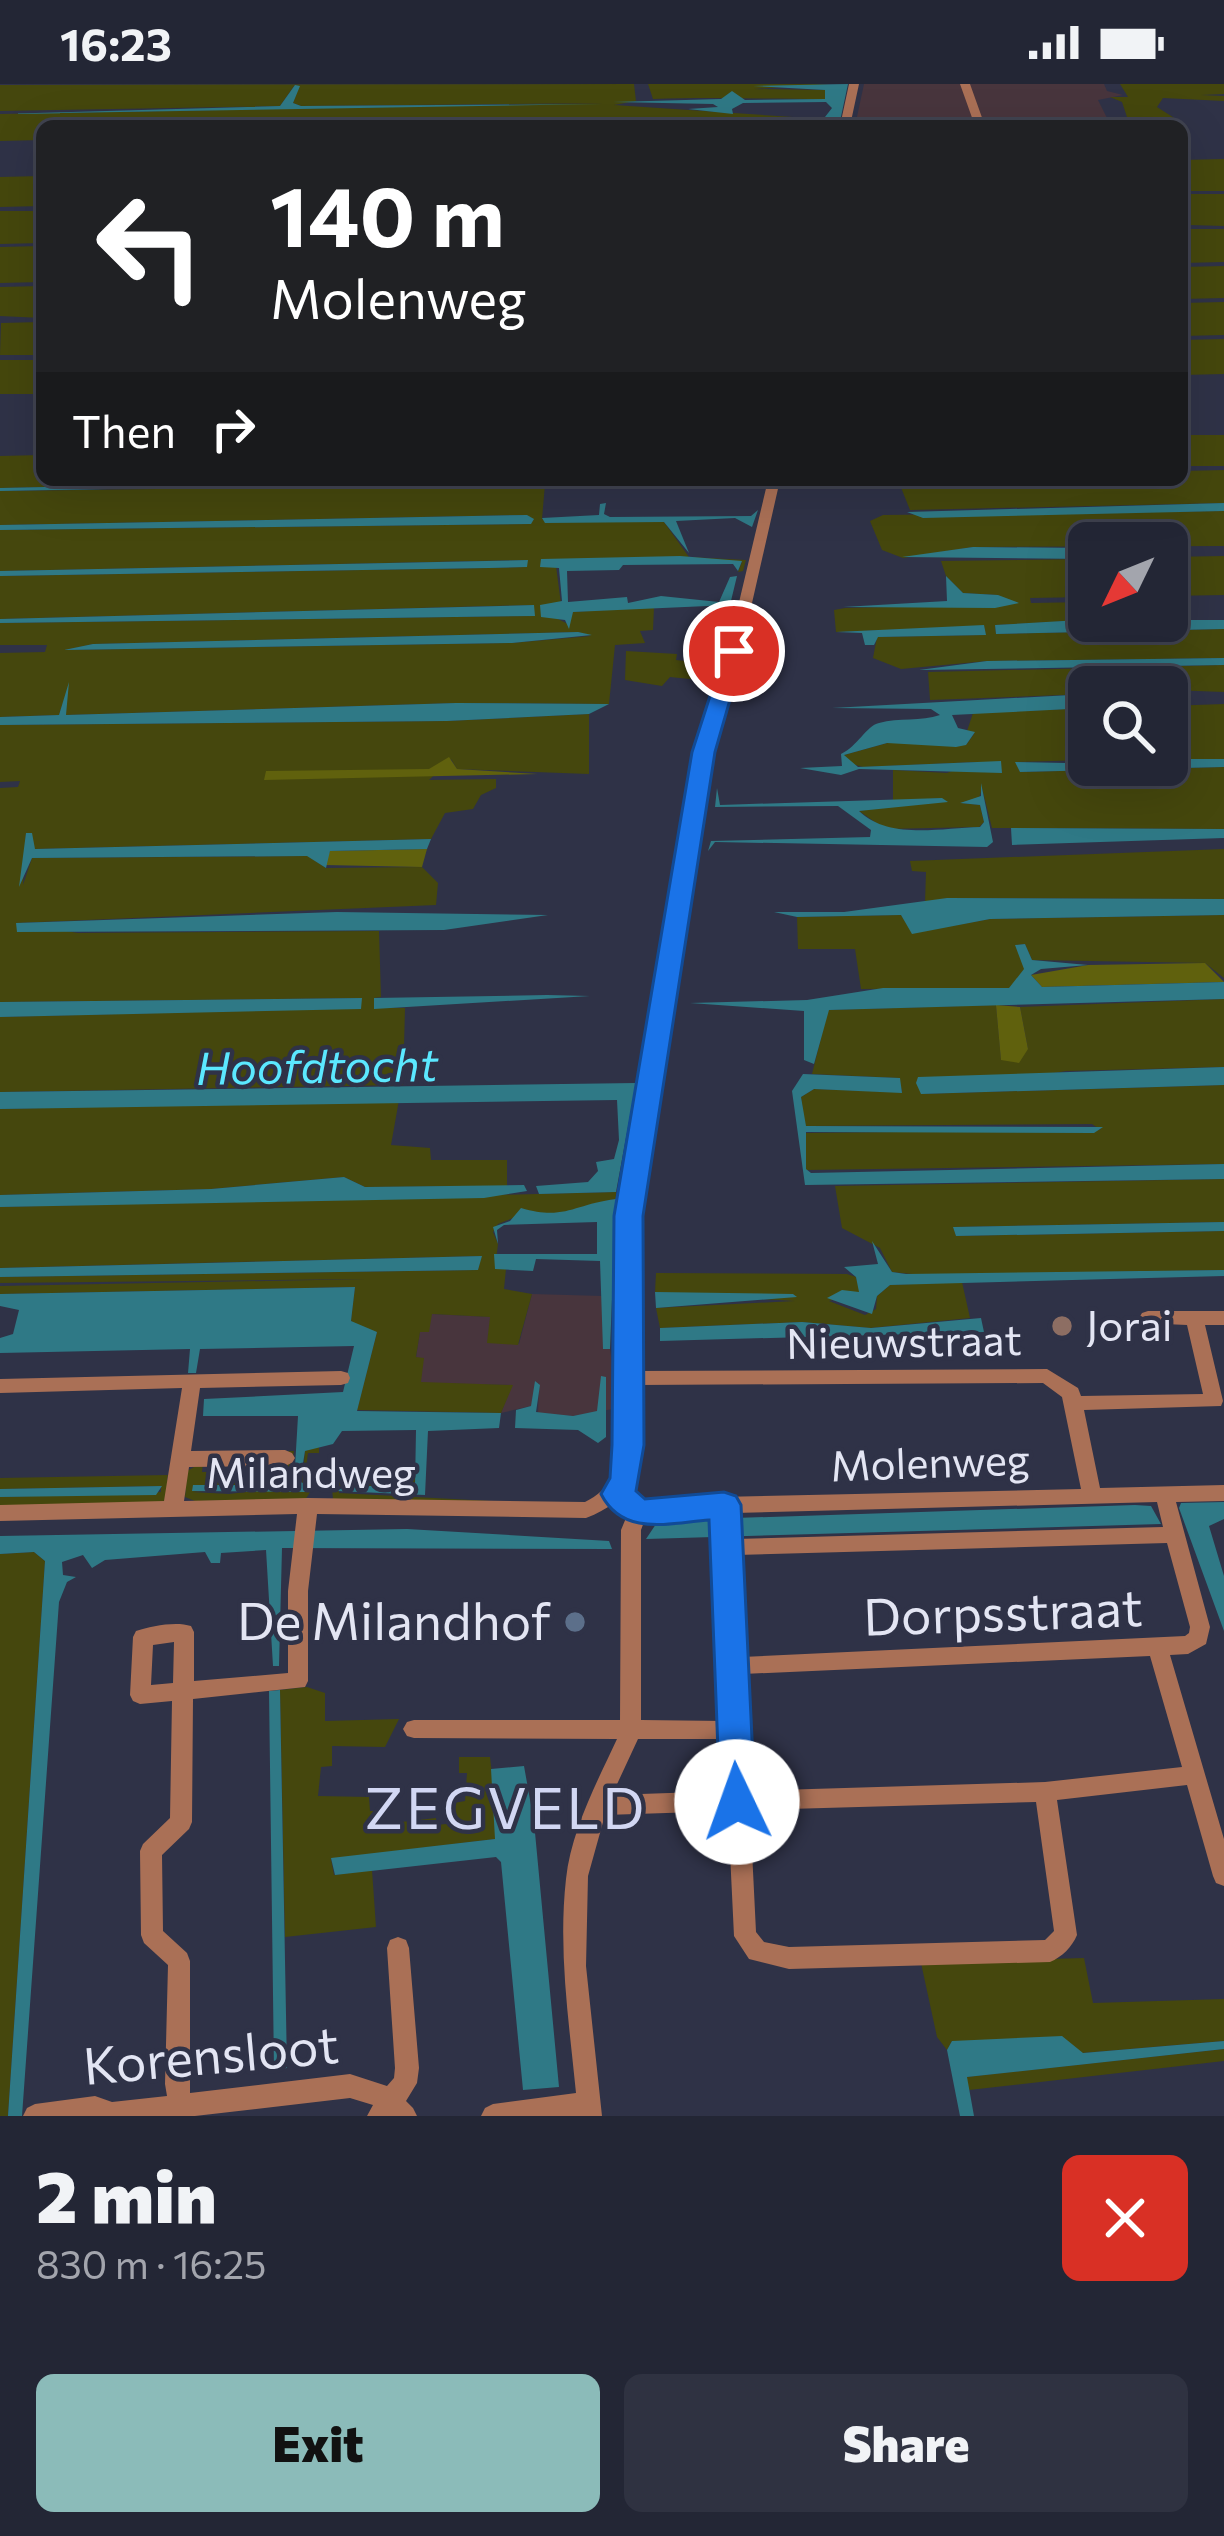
<!DOCTYPE html>
<meta charset="utf-8">
<style>
body{margin:0;font-family:Commissioner,sans-serif;background:#2f3241;color:#f1f3f6;height:100vh;display:flex;flex-direction:column;font-size:45px;white-space:nowrap}
*{box-sizing:border-box;margin:0}
p{font-size:39px;color:#a3a5ad}
.icon{flex:none;width:66px;height:66px;fill:none;stroke:currentColor;stroke-width:2;stroke-linecap:round;stroke-linejoin:round}
.map{position:relative;height:2032px;overflow:hidden}
.sheet{display:flex;flex-direction:column;background:#232635;flex:1}
.sheet>*{flex:none}
.banner{position:absolute;left:36px;top:36px;width:1152px;height:366px;border-radius:18px;box-shadow:0 12px 48px #0002,0 0 0 3px #404350;background:#202124;color:#fff;overflow:hidden}
.needle{width:78px;rotate:227deg}
.buttons{position:absolute;left:1068px;top:438px;display:grid;gap:24px}
.buttons a{display:grid;place-items:center;width:120px;height:120px;border-radius:18px;background:#232635;box-shadow:0 12px 48px #0002,0 0 0 3px #404350;font-size:60px}
.pin{position:absolute;display:grid;place-items:center;width:102px;height:102px;color:#fff;margin:-51px;border:6px solid #fff;border-radius:50%;box-shadow:0 3px 12px #0007}
.me{position:absolute;width:132px;margin:-66px;rotate:357deg;stroke-linejoin:round;filter:drop-shadow(0 0 9px #0008)}
.turn{display:flex;align-items:center;gap:42px;height:252px;padding:0 36px;font-size:54px}
.turn .icon{width:156px;height:156px;stroke-width:2.5}
.turn b{display:block;font-size:84px;line-height:102px}
.then{display:flex;align-items:center;height:114px;padding:0 36px;background:#0003;gap:24px;font-size:45px}
.round{display:grid;place-items:center;flex:none;width:126px;height:126px;border-radius:18px;background:#2f3241}
.head{display:flex;align-items:center;justify-content:space-between;height:204px;padding:0 36px}
h1{font-size:72px;font-weight:800;line-height:90px}
.primary-button{display:flex;gap:24px;margin-top:auto;padding:24px 36px}
.primary-button a{flex:1;height:138px;border-radius:18px;background:#8bbbb9;color:#111;font-size:48px;font-weight:800;line-height:138px;text-align:center}
.primary-button a+a{background:#2f3241;color:#f1f3f6}
.status{display:flex;justify-content:space-between;align-items:center;height:84px;padding:0 60px;background:#232635;direction:ltr}
.status svg{height:33px;fill:currentColor}
.map>svg:first-child{display:block}
</style>
<div class="status"><b>16:23</b><svg viewBox="0 0 49 12"><path d="M0 12V9h3v3zM5 12V6h3v6zM10 12V3h3v9zM15 12V0h3v12zM26 1h20v11H26zM47 4h2v5h-2z"/></svg></div>
<div class="map">
<svg width="1224" height="2032" viewBox="0 0 1224 2032">
<rect width="100%" height="100%" fill="#2f3247"/>
<path fill="#48353d" d="M864 0H1104L1107 7 1123 11 1098 16 1111 42H855Z
M532 1210 603 1212V1264L610 1265 619 1324 573 1332 538 1329 539 1298 531 1322 501 1329 512 1301 420 1299 416 1274 420 1247 432 1230 491 1233 519 1260Z"/>
<path fill="#45470d" fill-rule="evenodd" d="M634 0 636 17 614 21 823 35 818 42H42V56L0 57V30L604 19 301 22 293 19 299 2H294L280 22 0 27V1Z
M648 0H829L754 5 825 6V15C765 15 711 13 653 15Z
M1120 0H1224V10L1201 11 1224 12V17L1163 14 1157 23 1187 42H1130L1122 18 1110 13H1128Z
M1224 75V107H1182V76Z
M42 92V122L0 123V93Z
M1182 110H1224V142L1189 141Z
M0 127H42V159L0 160Z
M1182 145H1224V178L1182 179Z
M42 162V198L0 199V163Z
M1224 182V214L1182 215V183Z
M42 202V234L0 232V203Z
M1224 218V251L1182 252V219Z
M42 238V271H0L1 239Z
M1224 255V290L1182 291V256Z
M0 276H42V310H0Z
M1182 351H1224V382H1182Z
M42 371V396H354L0 404V372Z
M1224 386V419L910 426 898 396H1182V387Z
M545 400 542 435 664 438 689 473 746 476 743 487 738 488 742 478 685 474 556 482 561 520 554 533 568 540 573 528 654 523 653 546 640 547 645 559 615 561 609 620 456 619 65 631 67 607 59 631 0 633V569L45 568 47 561H0V539L534 532 533 521 0 535V492L489 484 526 483 527 476 0 487V446L531 440 527 431 0 441V407ZM578 548 591 552 512 559 65 566 93 560Z
M1224 427V462L973 463 903 474 882 466 870 437 883 431Z
M1224 472V511L1167 512V473Z
M1089 475V513L1030 514 1031 519 1089 518V536L995 541 996 550 1224 545V574L987 577 901 585 873 574 877 553 985 551 984 542 836 548 834 526 845 524 1013 520 998 511 963 509 946 492 941 477Z
M626 567 677 570 676 576 715 580 710 597 670 593 662 602 625 596Z
M1224 581V608L1089 603V610L930 616 928 588Z
M1224 620V675H1167V622Z
M1089 624V676L1016 678 1020 688 1224 683V745L992 744 982 704 979 714 961 719 980 721 984 738 979 743 885 745 859 727 942 714 893 718V686L947 689 976 678 863 683 848 679 844 671 891 658 878 654 877 646 930 643 945 650V658H901L966 661 974 650 967 647 973 629Z
M589 630V690L457 685 451 675 429 696 496 695V704L481 711 473 725 445 729 431 755 34 765 26 749 23 801 32 774 308 772 326 784 422 783 438 799 436 821 16 839 78 849 379 847 381 913 374 914V924H405L403 1001 0 1008V933L361 924V914L0 918V704L18 703 20 697 0 698V641L447 637Z
M1224 765V815L948 814 925 819 926 788 912 787 910 777Z
M901 831 913 849 990 835 1224 831V894L1205 879 1032 876 1025 860 1016 861 1025 885 1010 904 861 905 855 865H798L797 833Z
M1224 915V983L1066 987 921 1010 1224 1001V1080L806 1086 805 1049 1101 1046 1092 1040 805 1042 801 1013 814 1005 902 1008 899 994 812 990 828 926 996 921 1001 975 1028 965 1020 923Z
M399 1016 391 1061 430 1064 431 1076H507V1102L365 1103 344 1093 211 1105 0 1111V1025Z
M1224 1095V1138L954 1143 956 1152 1224 1147V1186L922 1191 892 1188 880 1164 842 1144 835 1102Z
M616 1108V1115C588 1118 556 1144 530 1127L498 1140 493 1148 498 1160 495 1184 506 1185 504 1205 532 1210 518 1261 487 1259 490 1233 432 1230 429 1248H420L416 1273 424 1274 421 1298 513 1301 501 1329 357 1326 377 1248 356 1244 351 1236 355 1203 0 1210V1202L366 1195 0 1199V1193L478 1186 481 1172 0 1184V1123Z
M656 1189 847 1190 856 1193 860 1208 829 1217 865 1231 876 1225 877 1212 890 1201 962 1198 970 1234 870 1244 802 1238 660 1244 656 1224 795 1217 655 1208Z
M319 1361V1369H308L304 1397 316 1399 305 1416 195 1417 185 1413 187 1387 203 1378 202 1388 281 1387 289 1367H294L288 1400 192 1408 229 1410 302 1401 305 1367Z
M168 1391 167 1396H175L167 1416 159 1418 0 1423V1413L161 1408V1402L0 1405V1394Z
M411 1391H417L413 1403 338 1402 339 1409 510 1418 333 1415 331 1394 382 1400 384 1394Z
M34 1468 45 1477 8 2032H0V1470Z
M307 1603 325 1609V1637L399 1635 385 1663 332 1662V1682L321 1683 318 1712 369 1713 370 1727H381L383 1747 400 1745 401 1738 436 1734 437 1741 455 1739 454 1719 465 1717 467 1689H459V1673H490L499 1750 495 1755 331 1775 334 1791 372 1786 376 1843 285 1853 280 1606Z
M1084 1874 1093 1919 1224 1915V1957L1082 1969 952 1957 947 1966 937 1953 921 1879Z
M1224 1965V1977L969 2006 966 1993Z"/>
<path fill="#60610d" d="M449 673 457 685 538 690 264 696 266 687 429 685Z
M427 765 422 783 324 781 330 767Z
M1205 879 1224 898 1042 903 1031 891 1088 881Z
M996 921 1020 923 1028 965 1019 979 1001 976Z"/>
<path fill="#2f7986" d="M848 0 839 42H818L832 24 826 18 743 19 732 25 733 30 688 25 718 23 713 20 613 18 721 15 732 7 745 16 825 15V6L753 2Z
M295 1 300 2 293 19 301 22 604 20 0 30 280 22Z
M354 396H604L0 407V404Z
M606 419 604 430 610 433 751 432 758 426 752 443 735 434 676 437 689 469 664 438 545 439 542 434 599 431 600 420Z
M1224 419V427L923 434 907 428Z
M527 431 534 435 531 440 0 446V441Z
M973 463 1089 464V475L902 473Z
M680 472 742 477 738 487 733 480 623 481 619 486 567 487 568 518 627 513 628 519 661 512 719 518 730 493 737 492 730 521 573 528 569 545 565 536 541 533 540 521 562 517 559 484 540 483 541 475Z
M528 476 527 483 489 484 0 492V487Z
M946 492 963 509 998 511 1019 519 995 524 843 523 947 517Z
M534 521 535 532 0 539V535Z
M1080 536H1224V545L996 550 995 541Z
M984 541 986 551 878 553 874 561H865L862 549 836 548Z
M578 548 592 551 512 559 64 566 93 560Z
M1224 574V581L919 586 987 577Z
M69 598 66 631 456 619 609 620 589 630 447 637 0 641V633L59 631Z
M1089 610V624L952 631 958 644 975 648 966 661 956 663 887 659 844 671 858 683 1001 677 1002 689 859 685 841 691 800 684 842 682 841 670C858 662 866 642 879 639 899 633 921 638 940 631L931 625 832 624Z
M1167 675H1224V683L1020 688 1015 678 1167 681Z
M981 699 993 758 987 763 715 758 708 767 711 757 870 753 871 746 838 722 715 723 717 704 720 721 942 714 948 718 859 727C889 756 940 744 980 743L984 738 980 721 960 719 981 712Z
M1011 744 1224 745V754L1012 761Z
M26 749H32L35 765 431 755 427 765 330 767 326 784 307 772 32 774 19 803Z
M947 814 1224 815V831L990 835 912 850 901 831 797 833 774 828H844Z
M337 828 548 831 444 846 17 848 16 839Z
M1025 860 1032 876 1088 881 1041 885 1031 891 1042 903 1224 898V915L829 926 814 980 804 976V927L690 919 807 916 883 904H1009L1024 885 1015 861Z
M547 911 590 912 374 925V914Z
M362 914 361 925 0 933V918Z
M1224 983V1001L921 1010 916 999 918 993Z
M803 990 900 994 902 1009 814 1005 801 1013 806 1042 1103 1043 1094 1049 806 1048V1085L811 1089 1224 1080V1095L805 1101 792 1007Z
M636 999 616 1108 539 1110 536 1102 588 1098 598 1087 596 1078 614 1075 619 1056 617 1016 0 1025V1008Z
M344 1093 365 1103 524 1101 527 1107 484 1114 0 1123V1111L211 1105Z
M616 1115 610 1265H603L600 1177 536 1175 533 1187 495 1185 494 1170H597V1138L504 1141 497 1146 498 1160 493 1143 510 1137 521 1124C565 1137 574 1120 616 1115Z
M1224 1138V1147L956 1152 953 1143Z
M872 1157 892 1188 906 1190 1224 1186V1192L890 1201 877 1212 872 1230 827 1214 842 1206 859 1208 856 1193 844 1183 878 1180Z
M482 1172 478 1186 0 1193V1184Z
M355 1203 351 1237 377 1248 357 1327 501 1329 499 1344 428 1347 425 1411 337 1407 346 1402H415L416 1346 342 1347 333 1360 305 1367 300 1398 310 1401 307 1408 192 1407 193 1401H286L295 1383 298 1332H203L204 1315 343 1308 354 1262 200 1265 196 1289H188L190 1265 0 1269V1254L13 1250 19 1226 0 1222V1210Z
M655 1208 793 1210 797 1213 656 1224Z
M981 1234 984 1248 660 1257V1244L802 1238 871 1244Z
M601 1292 606 1293V1353L598 1359 578 1346 515 1344 516 1326 531 1322 535 1297 540 1301 536 1328 573 1332 597 1327Z
M162 1402 156 1411 0 1413V1405Z
M1224 1418V1435L1209 1442 1224 1492V1547L1179 1424 1181 1419Z
M1135 1421 1151 1422 1161 1440 646 1455 656 1440 676 1436Z
M407 1445 609 1457 612 1465 282 1464 279 1582H273L266 1466 221 1469 220 1479H211L205 1468 105 1476 92 1484 83 1471 62 1478 63 1491 76 1493 67 1498 59 1518 22 2032H8L45 1477 34 1468 0 1470V1452Z
M280 1606 287 1984 274 1986 269 1607Z
M524 1682 534 1738 559 2003 523 2006 501 1778 496 1773 335 1791 331 1774 495 1755 491 1685Z
M1062 1952 1083 1969 1224 1957V1965L967 1993 974 2032H960L947 1966 952 1957Z"/>
<g fill="none" stroke-linecap="round" stroke-linejoin="round">
<path fill="#aa7056" fill-rule="evenodd" d="M849 0H859L850 42H840Z
M960 0H970L985 42H975Z
M768 396H780L732 607 710 668 637 1132V1287L1047 1285 1078 1304 1081 1312 1203 1310 1187 1241 1142 1239 1139 1234 1142 1229 1148 1227H1224V1241H1205L1223 1317 1221 1322 1084 1326 1100 1404 1224 1401V1417L1176 1418 1210 1543 1206 1560 1188 1570 1170 1571 1224 1755V1802L1216 1799 1213 1792 1187 1701 1057 1716 1077 1851C1072 1863 1062 1873 1050 1878L789 1885 749 1875 734 1852 728 1727 605 1731 588 1792 586 1882 602 2032H481L485 2024 493 2020 576 2009C569 1938 558 1866 566 1795 571 1747 597 1698 617 1655L414 1654 407 1652 403 1645 407 1638 414 1636H620L621 1446 631 1422 675 1414 1081 1405 1062 1313 1043 1299 637 1301C637 1358 651 1410 586 1434L317 1430 308 1507V1597L305 1603 193 1615 192 1738 189 1745 162 1771 163 1847 187 1869 190 1877V2009L350 1990 387 2002 394 1994 395 1984 387 1864 390 1856 398 1853 406 1856 409 1864 419 1984 417 1999 406 2017 413 2024 417 2032H367L373 2021 350 2014 195 2032H23L27 2024 35 2020 95 2012 112 2018 167 2012 165 2000 168 1881 144 1859 141 1851 140 1767 143 1760 170 1734 172 1617 140 1620 133 1617 130 1611 133 1553 136 1547C151 1542 176 1537 191 1542L194 1548V1597L288 1589V1507L297 1430 0 1437V1421L164 1417 182 1304 0 1309V1295L341 1287 348 1289 350 1294 348 1299 341 1301 200 1304 191 1367 285 1366 292 1369 295 1374 292 1379 285 1382 189 1383 184 1417 308 1414 585 1418C611 1405 616 1389 619 1361V1132L696 668 718 607ZM1157 1418 1163 1443 735 1455 734 1429ZM715 1429 724 1637 641 1636V1446L645 1435 675 1430ZM1167 1459 1190 1543 1189 1549 1185 1552 742 1573 736 1471ZM174 1558 173 1599 151 1601 153 1561ZM1150 1572 1182 1683 1045 1698 749 1707 743 1590ZM638 1655H725L727 1707 612 1711ZM1036 1718 1054 1847 1045 1856 789 1863 764 1858 756 1848 750 1726Z"/>
</g>
<path fill="#1a73e8" stroke="#114b97" stroke-width="3" d="M726 562 744 567 715 668 643 1132 644 1361 636 1407 645 1415 724 1408 736 1412 741 1421 755 1718 750 1729 737 1734 725 1729 720 1718 709 1436C669 1439 623 1453 601 1410L610 1394 612 1361 614 1132 692 668Z"/>
<circle fill="#8d6e63" stroke="#2f3247" stroke-width="4.5" cx="1062" cy="1242" r="12"/>
<circle fill="#5c6f8a" stroke="#2f3247" stroke-width="4.5" cx="575" cy="1538" r="12"/>
<g text-anchor="middle" stroke-width="9" stroke-linejoin="round" paint-order="stroke">
<g font-size="42" fill="#e3e5f3" stroke="#2f3247" text-anchor="start">
<text x="1086" y="1257">Jorai</text>
</g>
<g font-size="42" fill="#e3e5f3" stroke="#2f3247">
<text transform="translate(904 1258) rotate(-1)" y="15">Nieuwstraat</text>
<text transform="translate(930 1379) rotate(-2)" y="15">Molenweg</text>
<text x="311" y="1404">Milandweg</text>
</g>
<g font-size="45" font-style="italic" fill="#5be8ff" stroke="#2f3247">
<text transform="translate(317 983) rotate(-1)" y="16">Hoofdtocht</text>
</g>
<g font-size="51" fill="#e3e5f3" stroke="#2f3247">
<text transform="translate(1003 1529) rotate(-2)" y="18">Dorpsstraat</text>
<text transform="translate(211 1972) rotate(-5)" y="18">Korensloot</text>
</g>
<g font-size="51" fill="#e3e5f3" stroke="#2f3247" text-anchor="end">
<text x="551" y="1556">De Milandhof</text>
</g>
<g font-size="57" letter-spacing="3" fill="#d2d7f3" stroke="#2f3247">
<text x="506" y="1745">ZEGVELD</text>
</g>
</g>
</svg>
<div class="buttons">
<a><svg class="needle" viewBox="-14 -14 28 28"><path d="M0-13l5 13h-10z" fill="#e53935"/><path d="M0 13l5-13h-10z" fill="#a3a5ad"/></svg></a>
<a><svg class="icon" aria-label="search" viewBox="0 0 24 24"><circle cx="10" cy="10" r="6"/><path d="M15 15l6 6"/></svg></a>
</div>
<div class="pin" style="left:734px;top:567px;background:#d93025"><svg class="icon" aria-label="arrive" viewBox="0 0 24 24"><path d="M6 21V4h12l-3 4 3 4H6"/></svg></div>
<svg class="me" style="left:737px;top:1718px" viewBox="-20 -20 40 40"><circle r="19" fill="#fff"/><path d="M0-13L10 11 0 6-10 11z" fill="#1a73e8"/></svg>
<div class="banner">
<div class="turn"><svg class="icon" aria-label="left" viewBox="0 0 24 24"><path d="M17 20v-9H6M10 6l-5 5 5 5"/></svg><div><b>140 m</b>Molenweg</div></div>
<div class="then">Then<svg class="icon" aria-label="right" viewBox="0 0 24 24"><path d="M7 20v-9h11M14 6l5 5-5 5"/></svg></div>
</div>
</div>
<section class="sheet">
<div class="head"><div><h1>2 min</h1><p>830 m · 16:25</p></div><a class="round" style="background:#d93025;color:#fff"><svg class="icon" aria-label="close" viewBox="0 0 24 24"><path d="M6 6l12 12M18 6L6 18"/></svg></a></div>
<div class="primary-button"><a>Exit</a><a>Share</a></div>
</section>
